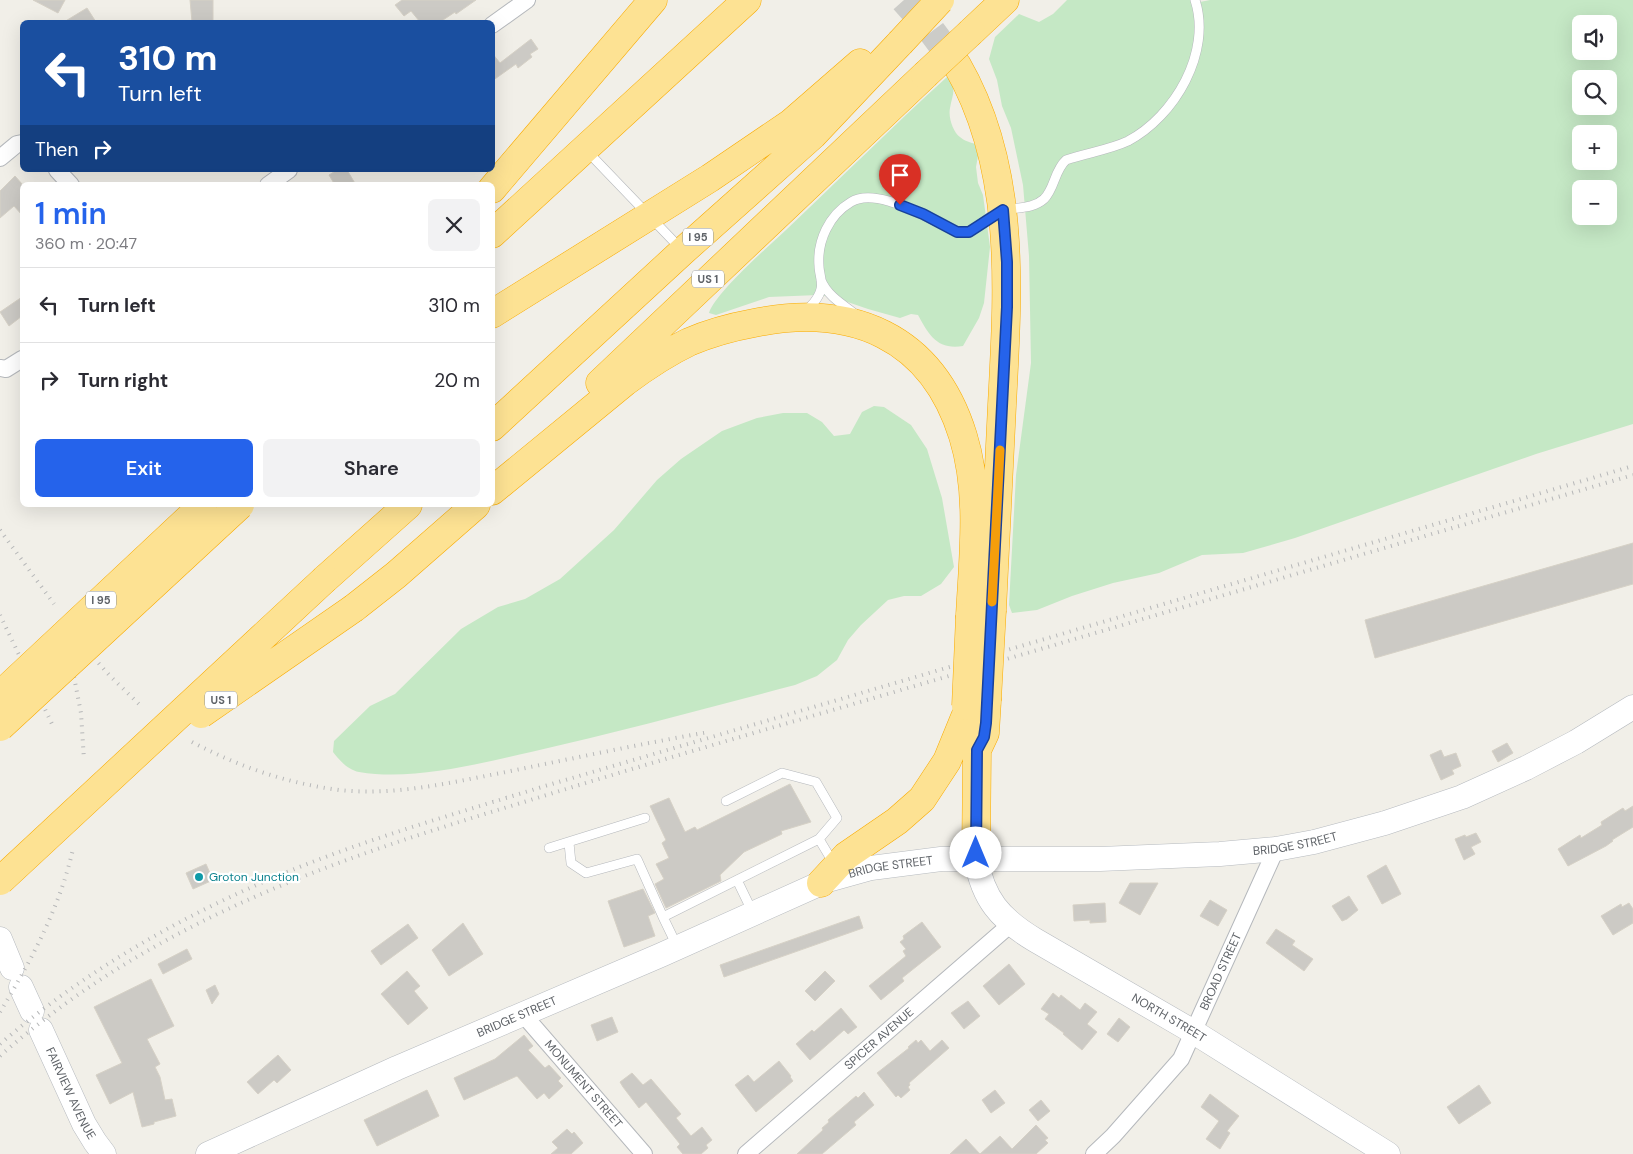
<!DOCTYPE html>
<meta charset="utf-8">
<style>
body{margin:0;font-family:"DM Sans",sans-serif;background:#f2f2f3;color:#2b2b33;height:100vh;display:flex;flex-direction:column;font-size:19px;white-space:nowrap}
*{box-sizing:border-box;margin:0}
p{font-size:16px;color:#7c7c81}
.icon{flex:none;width:28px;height:28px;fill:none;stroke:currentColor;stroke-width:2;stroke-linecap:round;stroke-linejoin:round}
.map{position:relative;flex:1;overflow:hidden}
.side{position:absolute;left:20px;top:182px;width:475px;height:325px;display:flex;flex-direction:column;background:#fff;border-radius:8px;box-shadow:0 5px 20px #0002}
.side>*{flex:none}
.guide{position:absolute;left:20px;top:20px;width:475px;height:152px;border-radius:8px;box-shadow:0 5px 20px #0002;background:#1a4fa0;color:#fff;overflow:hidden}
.buttons{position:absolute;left:1572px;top:15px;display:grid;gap:10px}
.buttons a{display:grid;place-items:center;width:45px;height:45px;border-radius:8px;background:#fff;box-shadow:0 5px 20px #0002;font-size:25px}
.pin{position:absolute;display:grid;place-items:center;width:42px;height:42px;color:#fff;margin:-51px -21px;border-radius:50% 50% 50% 0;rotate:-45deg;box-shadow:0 0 5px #0007}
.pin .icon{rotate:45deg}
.me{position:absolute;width:55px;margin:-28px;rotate:0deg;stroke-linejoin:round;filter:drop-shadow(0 0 4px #0008)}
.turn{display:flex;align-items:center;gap:18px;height:105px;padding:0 15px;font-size:22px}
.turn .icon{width:65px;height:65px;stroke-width:2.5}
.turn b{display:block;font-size:35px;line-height:42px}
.then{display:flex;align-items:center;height:48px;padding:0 15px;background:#0003;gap:10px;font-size:19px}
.round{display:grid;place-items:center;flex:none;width:52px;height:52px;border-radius:8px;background:#f2f2f3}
.overview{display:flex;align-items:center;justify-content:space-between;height:85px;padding:0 15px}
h1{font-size:30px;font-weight:600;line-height:38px;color:#2563eb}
.action{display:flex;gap:10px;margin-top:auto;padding:10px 15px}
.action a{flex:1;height:58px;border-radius:8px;background:#2563eb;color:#fff;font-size:20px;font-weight:600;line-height:58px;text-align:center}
.action a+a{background:#f2f2f3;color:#2b2b33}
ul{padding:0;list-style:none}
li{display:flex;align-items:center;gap:15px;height:75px;padding:0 15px;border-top:1px solid #e1e1e2}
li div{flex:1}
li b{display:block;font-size:19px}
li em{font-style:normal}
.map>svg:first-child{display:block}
</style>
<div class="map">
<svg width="1633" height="1154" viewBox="0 0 1633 1154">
<rect width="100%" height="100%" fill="#f1efe8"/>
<path fill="#c5e8c5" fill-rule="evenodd" d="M1067 0H1192L1195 3 1210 0H1633V424L1536 454 1295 538 1243 553 1202 555 1159 573 1113 583 1072 596 1037 610 1012 613 1009 605 1016 475 1031 363 1029 256 1023 185 1011 128 1002 106 997 80 989 59 995 37 1019 14 1039 22 1053 14ZM1581 24H1609V51H1581ZM1581 79H1609V106H1581ZM1581 134H1609V161H1581ZM1581 189H1609V216H1581Z
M947 77C958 88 952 95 950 108 948 117 953 132 960 137 964 141 970 142 975 144L978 156 976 167 978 183 983 195 990 247 984 303 979 318 963 346C937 350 929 335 918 315L911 314 900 318 868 309 833 297 818 295 769 297 716 315 709 313C715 293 769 246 786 230 840 179 892 127 947 77Z
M874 406 884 407 911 425 927 449 942 498 954 567 941 584 921 596H904L888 600 861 625 848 640 837 660 817 676 795 685C707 708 619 732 531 752 477 764 413 781 359 772 348 770 339 760 333 752L334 741 370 706 395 694 461 629 498 607 525 599 560 579 614 530 657 480 681 459 722 431 757 418 783 413H807L822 422 834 436 850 434 862 412Z"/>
<path fill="#cccac5" stroke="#d6d1c6" d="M33 0H65L58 13Z
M190 0H213V22H192Z
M402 0H476L456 14 455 12 440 22H420L411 11 404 16 395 5Z
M87 8 96 22H64Z
M531 39 538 49 530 54 532 57 518 68 516 64 492 81V53L500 63Z
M337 170H347L356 185H335L329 175Z
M15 176 22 184V215L14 206 0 218V191Z
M22 297V316L9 326 0 312Z
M1633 543V584L1375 658 1365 620Z
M1507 743 1513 753 1498 762 1492 751Z
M1441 750 1444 757 1456 753 1461 766 1452 770 1454 774 1441 780 1430 755Z
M790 784 811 822 781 831 782 834 744 852 720 875 721 881 666 908 655 884 664 879 656 864 669 858 662 843 666 840 650 806 669 798 685 832 695 827 697 830Z
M1633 806V827L1612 840 1613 841 1606 846 1568 866 1558 849 1580 835 1581 838 1602 825 1601 822 1623 808 1625 811Z
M1476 833 1481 842 1471 847 1475 854 1464 860 1455 839 1465 835 1466 837Z
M206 864 213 880 193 889 186 873Z
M1386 865 1401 894 1382 904 1367 876Z
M1130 883H1158L1140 915 1119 903Z
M643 889 655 913 648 916 655 936 624 947 608 901Z
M1349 896 1358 910 1347 919 1342 921 1332 906Z
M1210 900 1227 910 1218 926 1200 916Z
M1105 903 1106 922 1090 923V920L1074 921 1073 905Z
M1629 903 1633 909V923L1613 935 1601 916 1621 904 1622 907Z
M859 916 863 928 724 977 720 965Z
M922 922 941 947 902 978 904 981 881 1000 869 986 906 956 903 951 906 949 900 942 904 939 903 936Z
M463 923 483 954 449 976 432 950Z
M408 924 418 938 381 965 371 951Z
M1276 929 1295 941 1292 945 1313 959 1304 971 1266 943Z
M187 949 192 959 163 974 158 964Z
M1009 964 1025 984 999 1005 983 986Z
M407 971 420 986 414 991 428 1008 408 1025 381 994Z
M825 971 835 981 815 1001 805 991Z
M151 979 174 1026 147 1039 160 1064 155 1067 160 1077 165 1100 172 1099 176 1116 154 1122V1124L142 1127 133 1092 110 1104 96 1075 122 1063 94 1007Z
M215 985 219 994 212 1004 206 990Z
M1053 993 1059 998 1061 995 1080 1010 1085 1003 1097 1012 1087 1024 1097 1032 1082 1050 1063 1034 1064 1033 1045 1019 1049 1014 1041 1009Z
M968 1001 980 1016 964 1029 951 1013Z
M841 1008 857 1027 848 1034 844 1030 810 1060 796 1044 812 1030 814 1032Z
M612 1017 618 1032 597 1041 591 1025Z
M1119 1018 1130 1027 1118 1042 1107 1034Z
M524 1035 533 1046 528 1050 545 1068 549 1065 561 1078 558 1081 563 1086 549 1099 544 1093 537 1099 517 1076 464 1100 454 1078 495 1059Z
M916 1040 918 1043 921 1040 930 1051 942 1040 949 1048 909 1083 910 1085 908 1087 910 1090 901 1098 898 1095 896 1097 877 1073 909 1048 908 1047Z
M278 1055 291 1070 277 1083 274 1080 258 1094 247 1082Z
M779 1061 791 1076 790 1077 793 1081 756 1112 735 1085 748 1075 754 1082Z
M632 1073 643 1085 651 1079 681 1114 676 1118 691 1136 702 1127 712 1140 706 1145 708 1148 701 1154H683L677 1147 680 1144 646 1102 639 1108 623 1087 620 1082Z
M1479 1085 1491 1103 1459 1124 1447 1107Z
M427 1090 439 1116 377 1146 364 1120Z
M995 1090 1005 1103 991 1113 982 1100Z
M864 1092 874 1105 854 1122 856 1125 822 1154H797L823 1130 822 1128 829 1122 828 1120 856 1096 858 1098Z
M1210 1094 1239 1116 1227 1131 1230 1133 1220 1149 1206 1139 1219 1121 1201 1107Z
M1041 1100 1050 1111 1038 1121 1029 1110Z
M1036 1125 1048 1138 1045 1140 1048 1143 1036 1154H950L966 1139 980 1154 1000 1136 1012 1149Z
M567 1129 572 1134 574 1132 583 1143 571 1154H551L558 1148 552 1142Z"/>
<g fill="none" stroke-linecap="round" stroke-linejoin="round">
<path stroke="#ccccc8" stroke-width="28" stroke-dasharray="28 14" stroke-linecap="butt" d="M904 0 930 29 957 65"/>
<g stroke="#b5b8bc" stroke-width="10">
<path id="lane" d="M586 150 681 249
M821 280C827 296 845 306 858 316
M803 313C810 308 819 298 821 289 823 282 819 273 819 266 817 241 829 215 851 202 875 187 921 215 944 225 950 227 955 232 961 232 978 233 988 213 1004 210 1017 207 1033 209 1044 199 1055 188 1054 171 1066 160 1086 153 1109 150 1128 141 1175 116 1212 52 1195 0
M726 801 782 773 816 782 837 818 819 839 834 864
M569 843 571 863 586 873 637 859 663 917 819 839
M549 848 645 818
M737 880 753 913
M663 917 677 946"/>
</g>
<g stroke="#b5b8bc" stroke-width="18">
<g id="street">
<path d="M492 25 527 0"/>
<path d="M0 158 17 144 22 143"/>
<path d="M57 170 71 185"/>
<path d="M268 185 289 170"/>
<path d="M0 368 6 369 22 359"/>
<path id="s1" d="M522 1013 644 1154"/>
<path id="s2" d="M746 1154 1011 924"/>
<path id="s3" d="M1094 1154 1113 1136 1181 1059 1276 849"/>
</g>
</g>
<g stroke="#b6babf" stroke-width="25">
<g id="secondary">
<path id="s4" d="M976 859C983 899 1000 919 1035 940L1192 1031 1388 1154"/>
<path d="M0 939 12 968"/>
<path d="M21 987 32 1011"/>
<path id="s5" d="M41 1030 84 1124 95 1142 104 1154"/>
<path id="s6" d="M208 1154 397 1068 661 955 828 880 871 868 941 859H1100L1220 854 1276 849 1314 842 1385 823 1462 797 1526 768 1576 742 1633 707"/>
</g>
</g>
<g stroke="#f9ab00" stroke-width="29">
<path id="highway" d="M971 32 1005 0
M957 65C1017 169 1008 290 1002 405 999 474 995 542 992 610
M492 189 653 0
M492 234 747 0
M492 314 710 178 791 123 860 63
M600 383 925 75
M492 427 683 251 813 135 900 43
M492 491 625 382C645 367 666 353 689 342 710 333 732 327 754 323 852 303 932 336 963 436 981 494 973 557 970 616
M325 579 408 505
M354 608 396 575 476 505
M976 859 977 750 985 733 987 700
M821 883 846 856 897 821 922 799 947 761 965 717"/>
</g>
<use href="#lane" stroke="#fff" stroke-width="9"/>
<use href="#street" stroke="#fff" stroke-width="16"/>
<use href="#secondary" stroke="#fff" stroke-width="24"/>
<use href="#highway" stroke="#fde293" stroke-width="28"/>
<path stroke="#b6b7b8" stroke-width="4" stroke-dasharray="1 6" stroke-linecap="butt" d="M0 530 54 604
M0 615 53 726
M94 658 110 676 142 707
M74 677 81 713 84 760
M192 742C240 767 286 783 339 790 394 796 448 783 501 773 570 759 640 744 709 732
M0 1012C31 961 60 907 73 849
M0 1044C93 964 200 905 315 861 390 832 468 810 545 786L1633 466
M0 1056C153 921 332 860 524 802 630 769 736 738 843 707 1106 630 1370 552 1633 475"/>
<g stroke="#f9ab00" stroke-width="29" stroke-linecap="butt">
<path id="highway-bridge" d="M900 43 940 0
M925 75 971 32
M0 695 203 505
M987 700 992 610
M966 706 970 616
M201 714 354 608
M0 727 240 505
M0 881 325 579"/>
</g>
<use href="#highway-bridge" stroke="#fde293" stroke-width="28"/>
</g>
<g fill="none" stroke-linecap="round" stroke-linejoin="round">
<g stroke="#184099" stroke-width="12">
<path id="route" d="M900 205 923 214 957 232H969L1003 210 1007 262V307L986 723 984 737 977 750 976 853"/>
</g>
<use href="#route" stroke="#2563eb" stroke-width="9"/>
<path stroke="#f59e0b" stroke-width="9" d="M992 602 1000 450"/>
</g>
<circle fill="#0f9aa8" stroke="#fff" stroke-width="2" cx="199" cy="877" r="5"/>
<g text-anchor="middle" stroke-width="4.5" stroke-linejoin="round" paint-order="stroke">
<g fill="#fff" stroke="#8f9295" stroke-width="1">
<rect x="683" y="228.5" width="30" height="17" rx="4"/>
<rect x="692" y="270.5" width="32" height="17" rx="4"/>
<rect x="86" y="591.5" width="30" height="17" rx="4"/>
<rect x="205" y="691.5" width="32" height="17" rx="4"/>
</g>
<g font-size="11" font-weight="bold" fill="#5f6368">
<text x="698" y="241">I 95</text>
<text x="708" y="283">US 1</text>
<text x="101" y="604">I 95</text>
<text x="221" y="704">US 1</text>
</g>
<g font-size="12" fill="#5f6368" stroke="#fff">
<text dy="4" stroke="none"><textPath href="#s6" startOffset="1148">BRIDGE STREET</textPath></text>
<text dy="4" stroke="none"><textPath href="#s6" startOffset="742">BRIDGE STREET</textPath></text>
<text dy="4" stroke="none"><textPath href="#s3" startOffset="225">BROAD STREET</textPath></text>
<text dy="4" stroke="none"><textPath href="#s6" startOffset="338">BRIDGE STREET</textPath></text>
<text dy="4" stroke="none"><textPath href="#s4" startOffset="259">NORTH STREET</textPath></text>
<text dy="4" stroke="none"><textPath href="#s2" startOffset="176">SPICER AVENUE</textPath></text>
<text dy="4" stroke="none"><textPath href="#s1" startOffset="94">MONUMENT STREET</textPath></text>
<text dy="4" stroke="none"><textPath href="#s5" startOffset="70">FAIRVIEW AVENUE</textPath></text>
</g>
<g font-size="12" fill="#0d838f" stroke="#fff" text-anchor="start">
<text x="209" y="881">Groton Junction</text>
</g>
</g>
</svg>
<div class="buttons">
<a><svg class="icon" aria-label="sound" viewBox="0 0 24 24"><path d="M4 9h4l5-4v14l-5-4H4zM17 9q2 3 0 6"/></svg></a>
<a><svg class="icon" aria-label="search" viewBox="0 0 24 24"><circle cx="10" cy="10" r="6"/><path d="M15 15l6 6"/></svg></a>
<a>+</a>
<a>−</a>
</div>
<div class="pin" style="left:900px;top:205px;background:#d93025"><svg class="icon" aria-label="arrive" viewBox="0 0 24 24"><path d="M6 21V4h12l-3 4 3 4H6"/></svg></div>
<svg class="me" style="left:976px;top:853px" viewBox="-20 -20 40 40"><circle r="19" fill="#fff"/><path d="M0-13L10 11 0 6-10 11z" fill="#2563eb"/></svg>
<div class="guide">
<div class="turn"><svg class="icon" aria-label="left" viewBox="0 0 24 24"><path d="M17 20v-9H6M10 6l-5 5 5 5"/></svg><div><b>310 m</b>Turn left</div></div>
<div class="then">Then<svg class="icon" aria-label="right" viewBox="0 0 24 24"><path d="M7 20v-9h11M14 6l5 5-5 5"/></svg></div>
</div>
<section class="side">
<div class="overview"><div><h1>1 min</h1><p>360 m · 20:47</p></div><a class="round"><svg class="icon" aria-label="close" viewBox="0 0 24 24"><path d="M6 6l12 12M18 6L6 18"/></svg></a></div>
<ul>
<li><svg class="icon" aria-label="left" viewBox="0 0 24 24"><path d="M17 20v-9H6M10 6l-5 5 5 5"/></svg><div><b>Turn left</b></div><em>310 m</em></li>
<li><svg class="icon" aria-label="right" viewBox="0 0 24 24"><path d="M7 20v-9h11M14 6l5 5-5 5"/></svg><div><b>Turn right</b></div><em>20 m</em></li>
</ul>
<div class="action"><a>Exit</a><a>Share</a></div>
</section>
</div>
